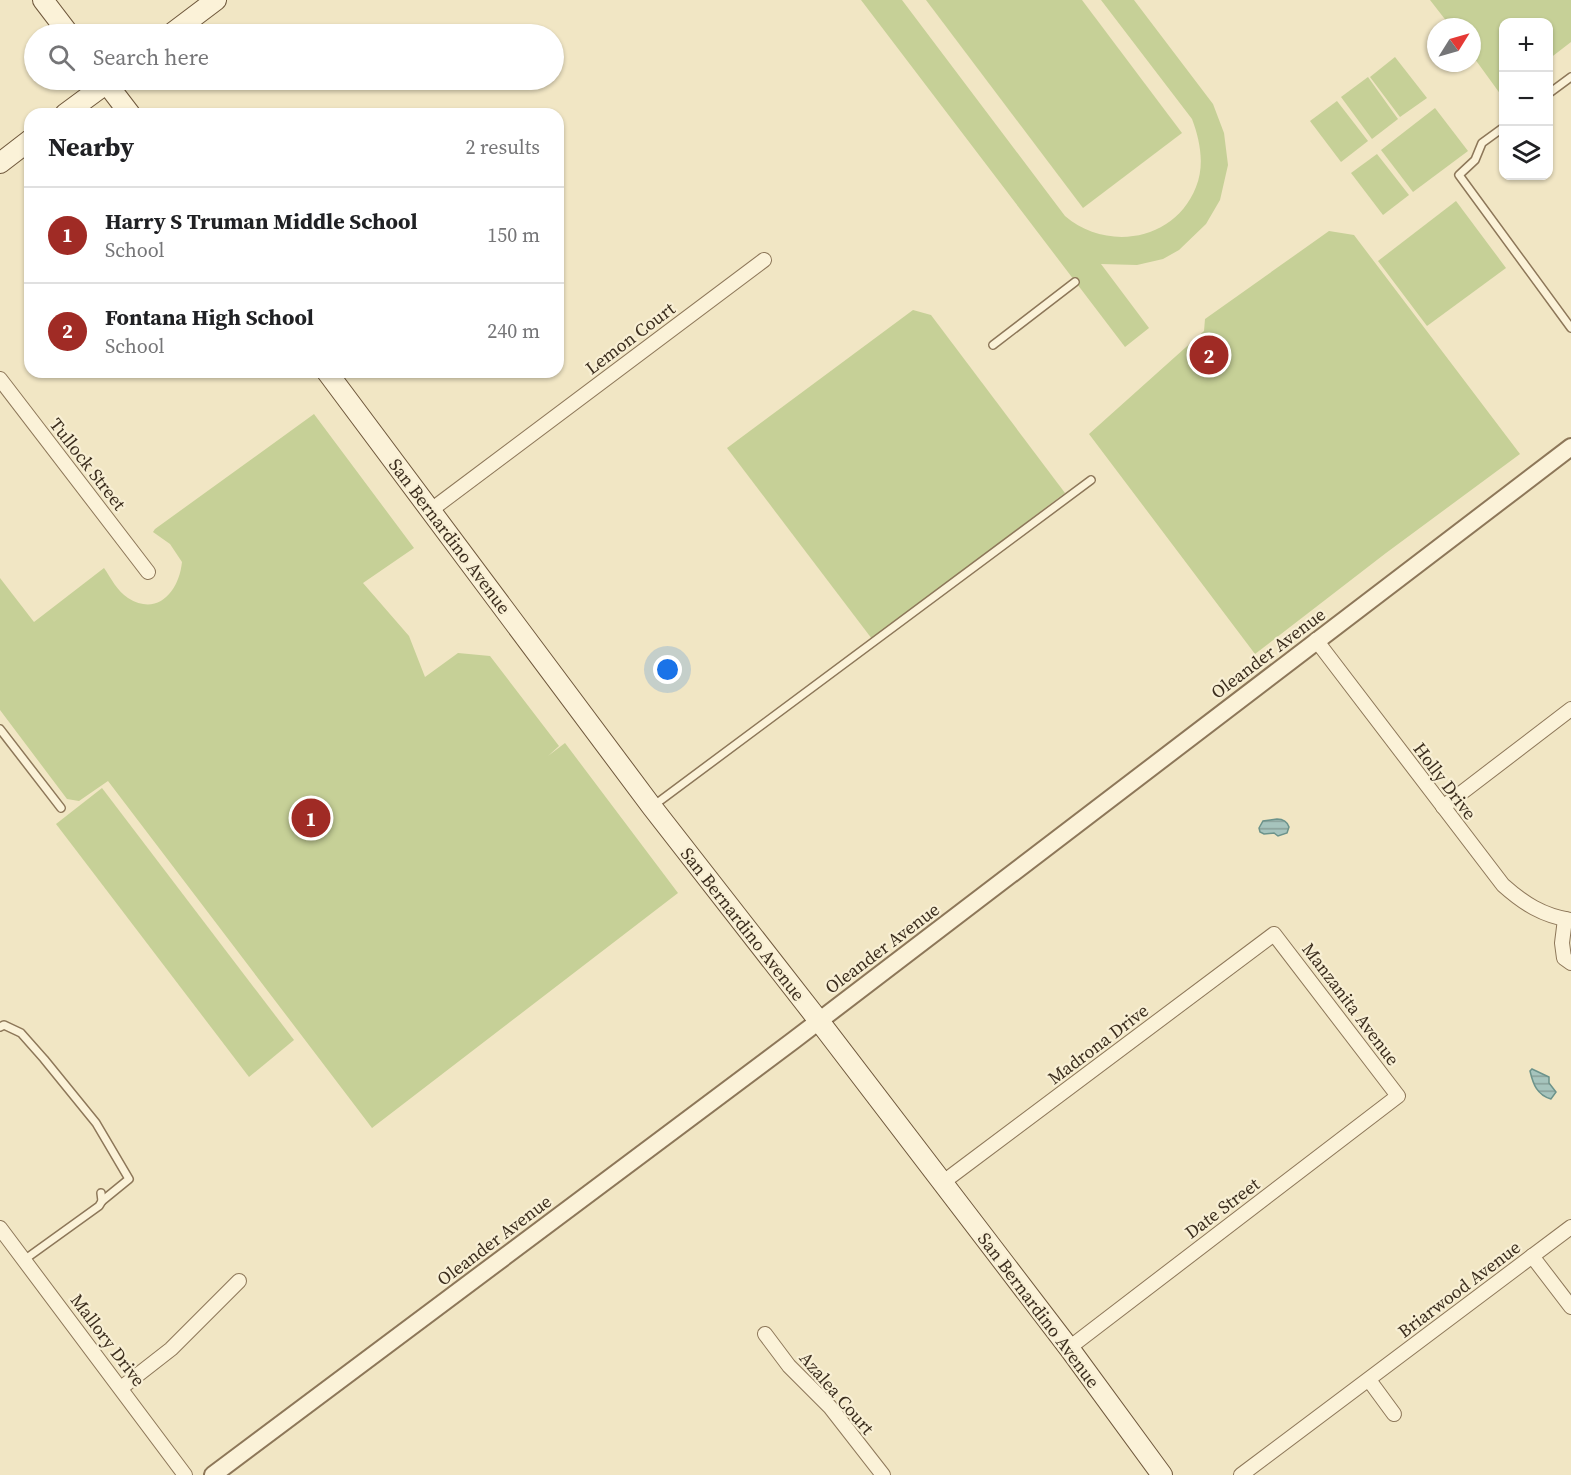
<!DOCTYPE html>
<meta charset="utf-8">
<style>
:root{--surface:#fff;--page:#f6f6f6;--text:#202124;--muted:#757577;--line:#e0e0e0;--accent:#a02b25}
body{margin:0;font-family:"Source Serif 4",serif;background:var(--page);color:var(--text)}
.controls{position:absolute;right:18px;top:18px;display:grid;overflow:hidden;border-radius:12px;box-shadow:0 2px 4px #0004}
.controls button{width:54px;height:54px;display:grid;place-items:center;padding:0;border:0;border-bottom:2px solid var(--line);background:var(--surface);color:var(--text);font:30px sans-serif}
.compass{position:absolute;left:1427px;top:18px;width:54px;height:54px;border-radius:50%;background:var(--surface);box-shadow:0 2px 4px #0004;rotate:53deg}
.you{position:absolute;left:668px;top:670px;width:21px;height:21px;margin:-15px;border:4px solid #fff;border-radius:50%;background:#1a73e8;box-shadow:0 0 0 9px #1a73e833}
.badge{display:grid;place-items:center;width:39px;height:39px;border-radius:50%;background:var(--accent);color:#fff;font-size:20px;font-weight:700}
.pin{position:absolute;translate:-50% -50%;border:3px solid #fff;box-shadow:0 2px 6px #0006}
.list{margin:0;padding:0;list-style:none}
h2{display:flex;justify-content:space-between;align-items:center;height:78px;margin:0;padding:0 24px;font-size:26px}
h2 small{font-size:20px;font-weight:400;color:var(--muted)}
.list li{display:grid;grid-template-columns:39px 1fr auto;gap:18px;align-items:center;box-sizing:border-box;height:96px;padding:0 24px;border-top:2px solid var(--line)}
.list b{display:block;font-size:22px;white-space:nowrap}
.list p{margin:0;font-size:20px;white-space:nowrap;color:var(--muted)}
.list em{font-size:20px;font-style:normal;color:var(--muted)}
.icon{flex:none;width:33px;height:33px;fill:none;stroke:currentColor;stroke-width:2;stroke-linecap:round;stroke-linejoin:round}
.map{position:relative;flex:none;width:1571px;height:1475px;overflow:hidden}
.search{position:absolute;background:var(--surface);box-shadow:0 2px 4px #0004;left:24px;top:24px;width:540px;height:66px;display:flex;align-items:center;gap:15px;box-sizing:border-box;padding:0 21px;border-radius:33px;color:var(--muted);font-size:22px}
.panel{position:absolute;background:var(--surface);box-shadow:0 2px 4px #0004;left:24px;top:108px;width:540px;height:270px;border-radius:18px}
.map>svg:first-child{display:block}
</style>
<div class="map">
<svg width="1571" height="1475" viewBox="0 0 1571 1475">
<defs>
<pattern id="water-rules" width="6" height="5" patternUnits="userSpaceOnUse" patternTransform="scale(1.5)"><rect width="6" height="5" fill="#a6c4bd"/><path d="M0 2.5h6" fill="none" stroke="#88a099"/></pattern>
</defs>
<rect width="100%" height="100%" fill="#f1e6c4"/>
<g fill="#c6d097">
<path d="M861,0H902L1065,216C1107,252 1175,241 1196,187C1205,165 1200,140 1192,119L1101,0H1134L1213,104L1224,133L1228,165L1220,200L1206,224L1179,250L1163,259L1137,265L1101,264L1149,328L1125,347Z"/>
<path d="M926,0H1082L1182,133L1083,208Z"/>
<path d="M1430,0H1571V42L1549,59L1548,22H1504L1503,93L1501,95L1472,55V27H1451Z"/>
<path d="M1395,57L1427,98L1400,117L1370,77Z"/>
<path d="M1368,77L1398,119L1372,139L1341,97Z"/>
<path d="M1337,101L1368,141L1341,162L1310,121Z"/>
<path d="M1435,108L1468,151L1413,192L1381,150Z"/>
<path d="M1377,154L1409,195L1383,215L1351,173Z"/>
<path d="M1456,201L1506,268L1427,326L1378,261Z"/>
<path d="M1329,231L1354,235L1520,454L1386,553L1255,654L1089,434L1204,331L1205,319Z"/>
<path d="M913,310L931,315L1065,493L872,639L727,448Z"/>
<path d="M314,414L414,548L363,583L409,636L425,677L458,653L490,656L559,746L548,756L565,743L678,893L372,1128L108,781L79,801L67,799L0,710V578L34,622L104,568C111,578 117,591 128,598C158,617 179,591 182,562L170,544L153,532L155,529Z"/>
<path d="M102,788L294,1040L249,1077L56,824Z"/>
</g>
<g fill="url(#water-rules)" stroke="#6c938b" stroke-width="1.5">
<path d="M1277,819C1283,819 1287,821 1289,827L1287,833L1278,836L1274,833L1264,834L1260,832L1259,828L1263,821Z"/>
<path d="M1532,1069L1549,1077V1083L1556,1092L1551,1099C1537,1095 1533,1084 1530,1071Z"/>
</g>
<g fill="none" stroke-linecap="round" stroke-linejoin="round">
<defs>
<g id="service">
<path d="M1548,94L1571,77"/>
<path d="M1504,127L1482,143L1475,160L1459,175L1571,328"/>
<path d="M993,345L1075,282"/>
<path d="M0,729L61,808"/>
<path d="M653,806L1091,480"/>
<path d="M0,1027L4,1025L21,1033L44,1059L96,1123L129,1179L102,1201"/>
<path d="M24,1260L99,1206L102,1201L101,1193"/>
</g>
<g id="minor">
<path d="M0,379L148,572"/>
<path d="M431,510L764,260"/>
<path d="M1316,640L1503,885C1523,903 1543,916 1571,920"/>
<path d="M1443,807L1571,709"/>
<path d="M1565,919L1562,943L1564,958L1571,963"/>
<path d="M942,1183L1274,934L1398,1096L1069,1348"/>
<path d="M0,1228L185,1475"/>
<path d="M1532,1256L1571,1307"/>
<path d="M765,1334L789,1366L830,1407L883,1475"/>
<path d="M1369,1380L1394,1414"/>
<path d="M121,1388L171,1349L239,1281"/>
<path d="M1241,1475L1571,1227"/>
</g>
<path id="tertiary" d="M213,1475L794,1040L1571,447"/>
<g id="secondary">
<path d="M43,0L69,34"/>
<path d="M171,34L216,0"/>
<path d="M104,80L130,114"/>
<path d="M65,114L111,80"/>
<path d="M0,163L30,140"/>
<path d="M327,372L652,807L819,1021L1069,1348L1162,1475"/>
</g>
</defs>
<use href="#service" stroke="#8d7759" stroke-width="10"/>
<use href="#minor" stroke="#8d7759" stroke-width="16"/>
<use href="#tertiary" stroke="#8d7759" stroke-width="20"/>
<use href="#secondary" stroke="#6f583c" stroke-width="22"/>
<use href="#service" stroke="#fbf2d8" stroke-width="7"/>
<use href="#minor" stroke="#fbf2d8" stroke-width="14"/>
<use href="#tertiary" stroke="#fbf2d8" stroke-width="16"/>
<use href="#secondary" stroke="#fbf2d8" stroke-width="20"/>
</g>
<g text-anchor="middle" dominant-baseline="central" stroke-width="4.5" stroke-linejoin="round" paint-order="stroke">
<g font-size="18" fill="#3c2e1e" stroke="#f8efd4">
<text transform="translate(630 338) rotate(-37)">Lemon Court</text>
<text transform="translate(88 464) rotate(52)">Tullock Street</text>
<text transform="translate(450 536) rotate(53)">San Bernardino Avenue</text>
<text transform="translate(1268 653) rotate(-37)">Oleander Avenue</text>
<text transform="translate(1445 781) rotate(53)">Holly Drive</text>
<text transform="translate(743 924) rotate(52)">San Bernardino Avenue</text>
<text transform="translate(882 948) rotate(-37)">Oleander Avenue</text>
<text transform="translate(1351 1004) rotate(53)">Manzanita Avenue</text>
<text transform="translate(1098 1044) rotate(-37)">Madrona Drive</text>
<text transform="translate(1222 1208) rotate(-37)">Date Street</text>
<text transform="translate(494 1240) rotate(-37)">Oleander Avenue</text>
<text transform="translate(1459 1289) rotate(-37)">Briarwood Avenue</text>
<text transform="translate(1039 1310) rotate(53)">San Bernardino Avenue</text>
<text transform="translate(108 1340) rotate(53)">Mallory Drive</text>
<text transform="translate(837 1393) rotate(49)">Azalea Court</text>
</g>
</g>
</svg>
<div class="controls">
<button>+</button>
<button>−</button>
<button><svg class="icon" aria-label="layers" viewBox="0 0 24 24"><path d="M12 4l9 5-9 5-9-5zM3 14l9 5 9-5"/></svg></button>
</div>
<svg class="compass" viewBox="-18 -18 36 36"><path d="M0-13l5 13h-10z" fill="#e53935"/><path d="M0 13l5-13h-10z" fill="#757577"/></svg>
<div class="you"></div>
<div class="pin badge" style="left:311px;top:818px">1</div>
<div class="pin badge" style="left:1209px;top:355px">2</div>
<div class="search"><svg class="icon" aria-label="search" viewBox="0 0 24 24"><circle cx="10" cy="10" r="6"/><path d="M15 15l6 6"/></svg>Search here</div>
<section class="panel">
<h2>Nearby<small>2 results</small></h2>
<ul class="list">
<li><span class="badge">1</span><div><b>Harry S Truman Middle School</b><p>School</p></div><em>150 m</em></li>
<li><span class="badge">2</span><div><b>Fontana High School</b><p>School</p></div><em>240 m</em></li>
</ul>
</section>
</div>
